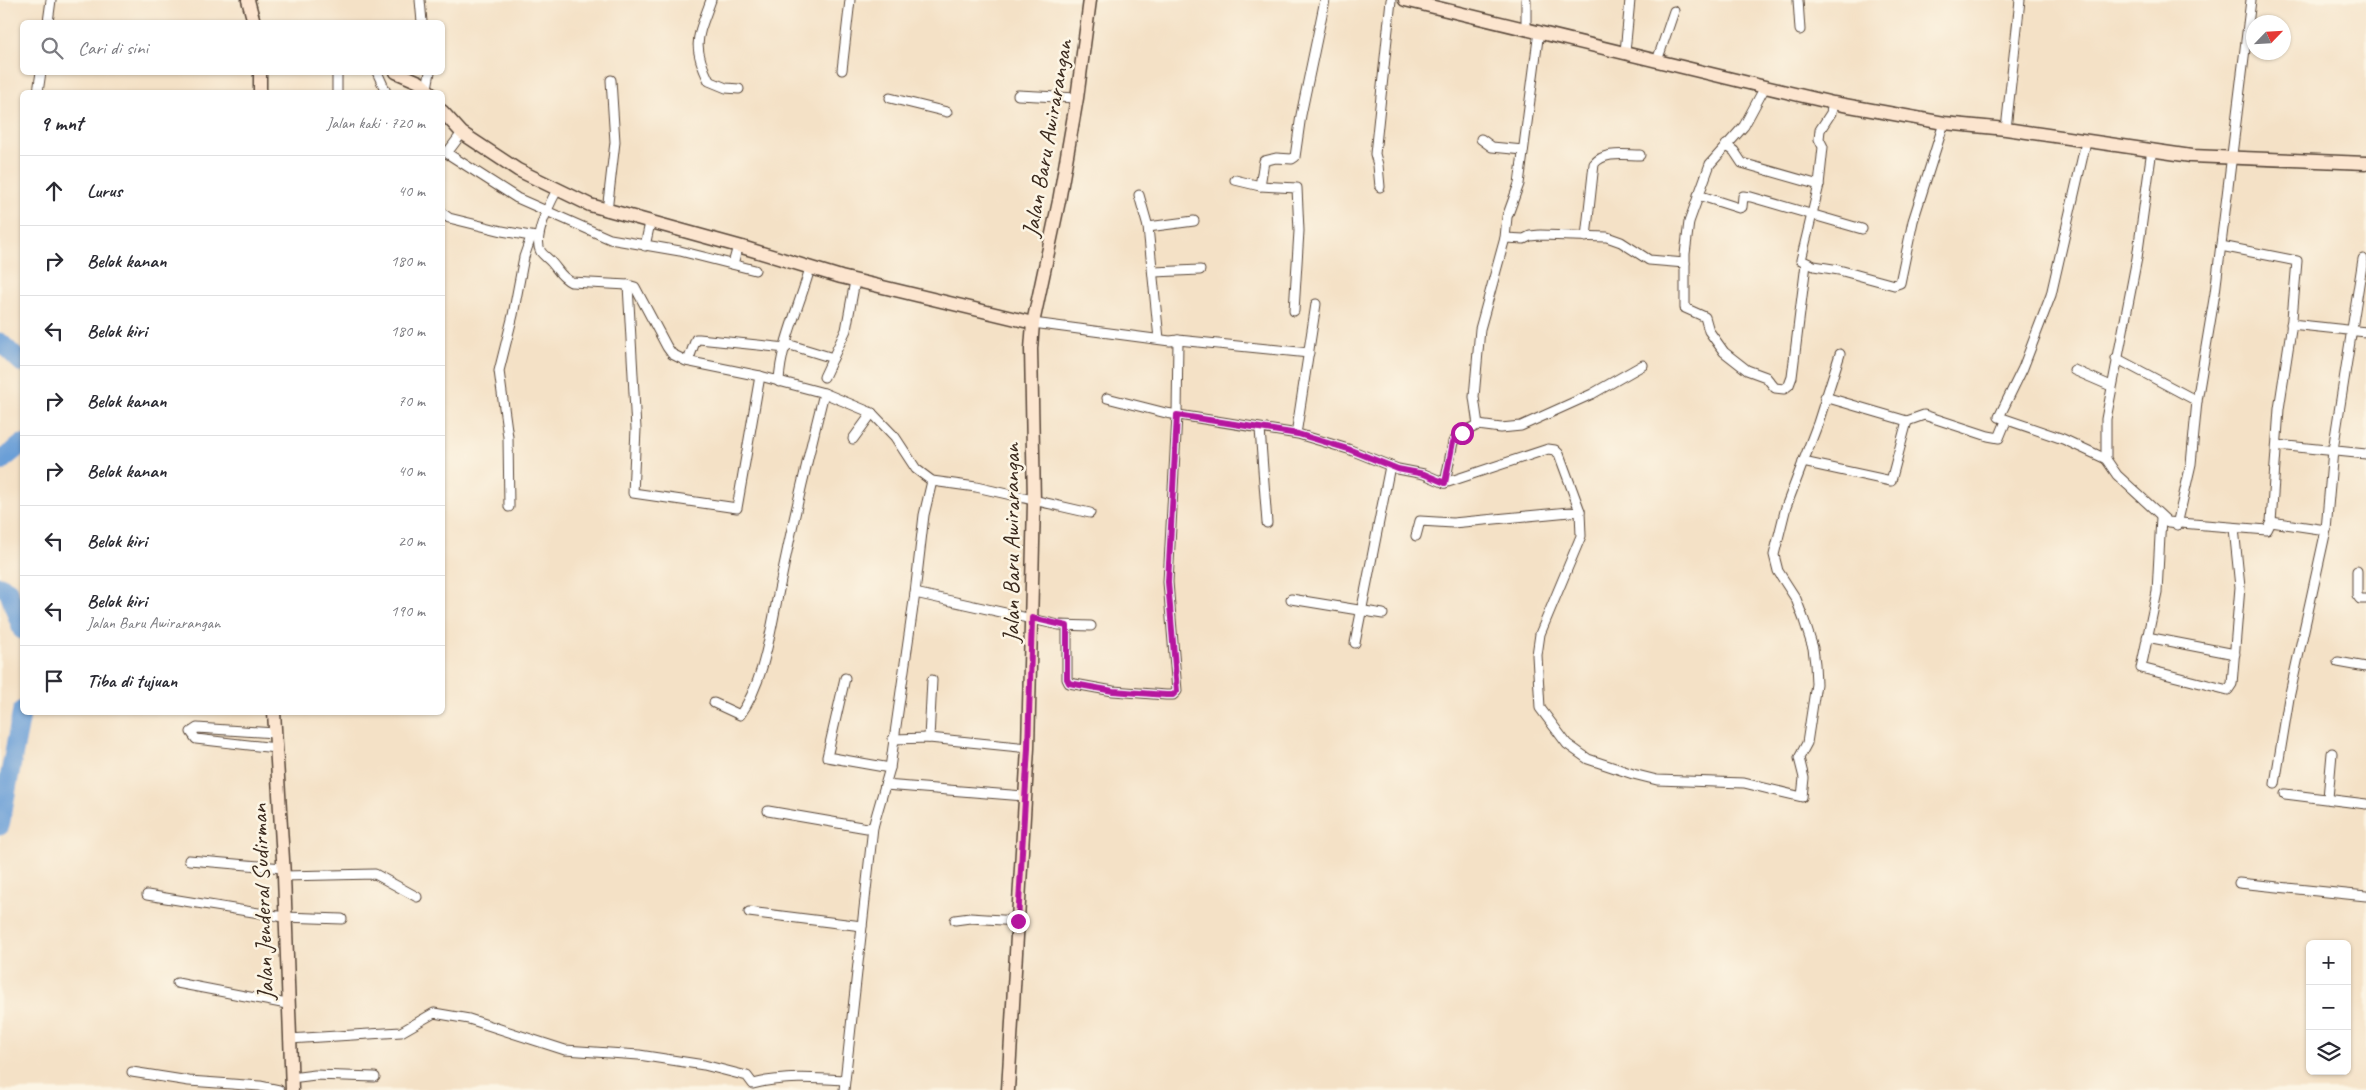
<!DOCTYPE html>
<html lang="id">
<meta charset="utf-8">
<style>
:root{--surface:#fff;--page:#f2f2f3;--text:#2b2b33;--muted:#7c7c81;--line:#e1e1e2}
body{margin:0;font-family:Caveat,sans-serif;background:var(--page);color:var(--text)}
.controls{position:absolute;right:15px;bottom:15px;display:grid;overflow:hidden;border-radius:8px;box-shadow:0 1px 4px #0004}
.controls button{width:45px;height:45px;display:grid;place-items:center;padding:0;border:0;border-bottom:1px solid var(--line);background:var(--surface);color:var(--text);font:25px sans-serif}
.compass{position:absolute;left:2246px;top:15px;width:45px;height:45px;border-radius:50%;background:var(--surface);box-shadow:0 1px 4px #0004;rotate:65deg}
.stop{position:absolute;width:15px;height:15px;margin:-11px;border:4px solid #b5179e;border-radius:50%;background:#fff}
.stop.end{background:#b5179e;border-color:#fff;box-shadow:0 1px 5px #0008}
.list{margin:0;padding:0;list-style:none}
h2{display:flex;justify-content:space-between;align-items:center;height:65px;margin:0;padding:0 20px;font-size:21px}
h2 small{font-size:16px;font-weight:400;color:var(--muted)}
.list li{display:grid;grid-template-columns:32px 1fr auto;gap:15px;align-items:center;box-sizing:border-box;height:70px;padding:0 20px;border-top:1px solid var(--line)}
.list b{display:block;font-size:19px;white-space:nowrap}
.list p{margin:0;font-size:16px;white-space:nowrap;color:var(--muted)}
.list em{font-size:16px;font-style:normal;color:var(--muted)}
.icon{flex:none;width:28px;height:28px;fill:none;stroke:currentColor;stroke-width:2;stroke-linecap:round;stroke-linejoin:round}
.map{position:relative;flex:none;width:2366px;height:1090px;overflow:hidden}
.search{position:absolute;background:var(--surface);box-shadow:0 1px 4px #0004;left:20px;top:20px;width:425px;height:55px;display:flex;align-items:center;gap:12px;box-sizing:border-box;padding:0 18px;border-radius:8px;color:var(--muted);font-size:19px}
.panel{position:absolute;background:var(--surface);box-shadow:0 1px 4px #0004;left:20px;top:90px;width:425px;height:625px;border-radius:8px}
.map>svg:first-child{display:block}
</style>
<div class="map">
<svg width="2366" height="1090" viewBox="0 0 2366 1090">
<rect width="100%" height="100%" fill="#fcf5e5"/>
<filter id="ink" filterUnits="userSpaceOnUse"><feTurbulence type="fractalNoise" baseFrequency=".02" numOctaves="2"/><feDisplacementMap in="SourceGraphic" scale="10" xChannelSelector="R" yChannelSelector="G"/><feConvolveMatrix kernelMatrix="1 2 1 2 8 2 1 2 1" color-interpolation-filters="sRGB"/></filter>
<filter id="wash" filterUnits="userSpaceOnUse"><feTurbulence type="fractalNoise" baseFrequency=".0096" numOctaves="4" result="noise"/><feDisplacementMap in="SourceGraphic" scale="20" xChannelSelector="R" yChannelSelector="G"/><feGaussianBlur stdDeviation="1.12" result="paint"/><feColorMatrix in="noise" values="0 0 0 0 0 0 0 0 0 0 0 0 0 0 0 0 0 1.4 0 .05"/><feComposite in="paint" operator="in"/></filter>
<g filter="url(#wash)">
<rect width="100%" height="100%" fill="#f4e1c6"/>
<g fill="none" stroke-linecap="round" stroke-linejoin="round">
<g stroke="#6b9fd7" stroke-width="19">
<path d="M0,342L22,363"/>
<path d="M0,462L22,444"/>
<path d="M0,586L8,590L22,630"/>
<path d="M0,826L22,710"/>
</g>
</g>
</g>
<g filter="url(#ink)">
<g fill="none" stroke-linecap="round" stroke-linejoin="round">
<defs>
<g id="street">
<path d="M420,0L422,22"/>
<path d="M711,0C698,37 691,44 709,81L726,88L739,89"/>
<path d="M1526,0V28"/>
<path d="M1798,0L1800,30"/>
<path d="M48,22L51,0"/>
<path d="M1625,52L1630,0"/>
<path d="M1657,61L1674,11"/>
<path d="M842,70L850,0"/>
<path d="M377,72L386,92"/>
<path d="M1765,87L1744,126L1710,164L1689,222L1685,254V308L1705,317L1709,331L1724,352L1747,370L1766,377L1775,388L1784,389L1789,385L1792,377L1806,264"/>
<path d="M427,88L430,72"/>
<path d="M38,92L41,72"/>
<path d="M337,92V72"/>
<path d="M1018,95L1077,98"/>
<path d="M890,98L947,112"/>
<path d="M1833,103L1831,113L1820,130L1819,139L1823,147L1819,185L1801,260L1814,266L1839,270L1894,285L1900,283L1913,221L1944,123"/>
<path d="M2006,129L2020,0"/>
<path d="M1481,139L1492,147L1523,150"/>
<path d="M2086,142L2051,295L2023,368L1999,417L2063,439L2106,459"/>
<path d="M1726,145L1734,151L1742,163L1819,185"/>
<path d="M2152,149L2137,258L2106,419V459L2117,475L2168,522L2267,530L2271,522L2326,530"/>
<path d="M442,150L517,198L610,239L680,251L755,270"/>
<path d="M447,153L462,133"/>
<path d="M1235,180L1260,186L1264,161L1276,158L1292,159L1295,157L1301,115L1325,0"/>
<path d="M1260,186L1297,188L1299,231L1294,311"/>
<path d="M1380,187L1378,165L1375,154L1391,0"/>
<path d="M557,190C550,203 532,238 541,252C544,256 549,259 552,263C559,271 561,277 571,282L628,285L635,287L667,347L672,354L686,361L760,376L824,393L872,413L895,437L916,469L932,481L976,487L1090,513"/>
<path d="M1139,195L1148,227L1159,339"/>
<path d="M1698,195L1739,208L1742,207L1743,196L1751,197L1862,229"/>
<path d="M607,211L615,142L611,80"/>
<path d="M442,213L449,218L502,231L536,237"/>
<path d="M1148,227L1194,221"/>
<path d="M1586,237L1594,164C1604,151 1625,155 1640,155"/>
<path d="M1505,238L1524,239L1530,236L1540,235L1607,237L1621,242L1649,260L1685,263"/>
<path d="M645,246L650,223"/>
<path d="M2221,246L2297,261L2291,330L2279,409L2271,522"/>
<path d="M733,264L738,246"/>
<path d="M1154,272L1200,270"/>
<path d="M628,285L636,429L633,493L737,508L760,376"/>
<path d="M1033,323L1170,341L1178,340L1309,353"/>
<path d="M2291,324L2366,332"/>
<path d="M787,344L833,358"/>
<path d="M2116,358L2197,401"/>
<path d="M688,361L696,339H699L786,348"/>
<path d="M2074,370L2111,386"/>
<path d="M824,377L846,330L855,281"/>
<path d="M779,382C780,346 801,302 810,268"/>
<path d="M1825,397L1907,421L1924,415L1988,436L1999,438L2006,421"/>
<path d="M1107,398L1166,413L1298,434L1348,449L1398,469L1424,474L1445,483L1548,449L1555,450L1559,454L1580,511L1453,523L1420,521L1416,536"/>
<path d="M1478,425L1474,397L1480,329L1505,238L1507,217L1519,184L1539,31"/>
<path d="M1297,428L1316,304"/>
<path d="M1260,429L1267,523"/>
<path d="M853,439L872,413"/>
<path d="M2277,445L2366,454"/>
<path d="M1803,462L1891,481L1907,421"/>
<path d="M1445,483L1453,442L1462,433L1478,425L1501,428L1521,426L1592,394L1643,365"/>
<path d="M509,507L508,437L499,371L513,315L524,257L531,237"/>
<path d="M1580,511L1581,536L1540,634L1537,655L1540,708L1567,744L1588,759L1633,774L1657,780L1744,783L1802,797L1804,778L1799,758L1807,743L1816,684L1815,664L1813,648L1804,620L1796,599L1778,571L1774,555L1786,507L1818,423L1840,354"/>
<path d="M2161,517L2157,592L2141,668L2228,690L2232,684L2240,587L2234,528"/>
<path d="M2177,525L2191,464L2197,401L2215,293L2251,0"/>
<path d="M2357,571V595L2360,599H2366"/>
<path d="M915,593L1059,625L1091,626"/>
<path d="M1291,599L1383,614"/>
<path d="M1067,626V679L1069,683L1113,691L1166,695H1173L1177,691L1168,582L1177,415L1178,340"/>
<path d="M2147,637L2235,654"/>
<path d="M1355,643L1390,466"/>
<path d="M2338,662L2366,667"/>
<path d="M845,678L827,757L890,768"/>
<path d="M714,703L740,715C765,681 771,626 780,585C793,521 808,457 824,393"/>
<path d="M275,733L197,728L191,732L196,739L276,748"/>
<path d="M929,738L932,680"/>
<path d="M893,739L929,738L1028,748"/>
<path d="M2275,784L2289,698L2326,530L2333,450L2363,259"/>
<path d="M885,785L1025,796"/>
<path d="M2285,794L2366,804"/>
<path d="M2328,798L2332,753"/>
<path d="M768,811L867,828L873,827"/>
<path d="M189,860L283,868"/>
<path d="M284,876L375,874L417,897"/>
<path d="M2239,883L2366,896"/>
<path d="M147,895L284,917L342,919"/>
<path d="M749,912L862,926"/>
<path d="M955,920L970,918L1018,921"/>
<path d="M177,983L287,1004"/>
<path d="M289,1039L401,1032L434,1013L469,1019L565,1050L639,1055L704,1065L747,1076L753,1084C782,1076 815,1078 844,1080"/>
<path d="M132,1072L189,1081L260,1086L279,1090"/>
<path d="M291,1078L315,1075L375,1077"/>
<path d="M844,1090L873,827L890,768L915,593L924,515L932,481"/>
</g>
<g id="secondary">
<path d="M248,0L254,22"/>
<path d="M1405,0L1765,87L1833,103L1944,123L2006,129L2191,156L2366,163"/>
<path d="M260,72V92"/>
<path d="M396,72L419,82L430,92"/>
<path d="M442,111L462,133L518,170L590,205L742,247L841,277L1033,323"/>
<path d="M274,712L284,876L292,1090"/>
<path d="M1008,1090L1028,748L1034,502L1031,349L1033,323L1059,201L1077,98L1090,0"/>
</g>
</defs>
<use href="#street" stroke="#574537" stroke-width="11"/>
<use href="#secondary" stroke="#574537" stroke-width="15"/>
<use href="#street" stroke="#fff" stroke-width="9"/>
<use href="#secondary" stroke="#fce5cf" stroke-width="12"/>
</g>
</g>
<g fill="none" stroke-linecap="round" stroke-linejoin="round" filter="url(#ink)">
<path stroke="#b5179e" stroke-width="6" d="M1018,921L1028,748L1032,618L1067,626V679L1069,683L1113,691L1166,695H1173L1177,691L1168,582L1177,415L1298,434L1348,449L1398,469L1424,474L1445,483L1453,442L1462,433"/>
</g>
<g text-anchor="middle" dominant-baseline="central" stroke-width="5" stroke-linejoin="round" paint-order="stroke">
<g font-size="24" fill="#3b2a1e" stroke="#fcf5e5">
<text transform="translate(1047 138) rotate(-80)">Jalan Baru Awirarangan</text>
<text transform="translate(1011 543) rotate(-90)">Jalan Baru Awirarangan</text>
<text transform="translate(262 902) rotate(-92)">Jalan Jenderal Sudirman</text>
</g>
</g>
</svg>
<div class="controls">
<button>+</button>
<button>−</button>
<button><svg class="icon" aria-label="layers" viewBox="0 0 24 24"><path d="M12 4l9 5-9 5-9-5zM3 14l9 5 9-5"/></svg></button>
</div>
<svg class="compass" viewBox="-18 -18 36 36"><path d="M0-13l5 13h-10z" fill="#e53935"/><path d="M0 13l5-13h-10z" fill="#7c7c81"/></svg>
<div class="stop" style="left:1462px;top:433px"></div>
<div class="stop end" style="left:1018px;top:921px"></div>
<div class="search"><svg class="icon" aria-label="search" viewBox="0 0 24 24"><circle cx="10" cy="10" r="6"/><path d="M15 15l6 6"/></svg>Cari di sini</div>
<section class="panel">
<h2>9 mnt<small>Jalan kaki · 720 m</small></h2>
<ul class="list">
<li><svg class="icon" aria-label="ahead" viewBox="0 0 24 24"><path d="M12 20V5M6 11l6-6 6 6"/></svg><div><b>Lurus</b></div><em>40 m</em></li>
<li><svg class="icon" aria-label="right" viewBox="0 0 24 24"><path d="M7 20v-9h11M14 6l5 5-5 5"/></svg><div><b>Belok kanan</b></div><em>180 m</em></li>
<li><svg class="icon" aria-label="left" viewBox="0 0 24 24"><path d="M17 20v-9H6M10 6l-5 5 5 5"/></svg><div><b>Belok kiri</b></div><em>180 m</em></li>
<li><svg class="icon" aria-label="right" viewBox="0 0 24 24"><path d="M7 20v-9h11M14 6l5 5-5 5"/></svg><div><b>Belok kanan</b></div><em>70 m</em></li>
<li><svg class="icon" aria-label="right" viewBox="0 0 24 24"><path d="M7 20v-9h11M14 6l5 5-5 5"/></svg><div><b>Belok kanan</b></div><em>40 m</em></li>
<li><svg class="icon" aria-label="left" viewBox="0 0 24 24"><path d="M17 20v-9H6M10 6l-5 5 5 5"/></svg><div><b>Belok kiri</b></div><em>20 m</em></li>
<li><svg class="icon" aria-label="left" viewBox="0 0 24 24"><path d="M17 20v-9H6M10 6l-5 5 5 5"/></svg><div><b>Belok kiri</b><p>Jalan Baru Awirarangan</p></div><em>190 m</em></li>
<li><svg class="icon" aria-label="arrive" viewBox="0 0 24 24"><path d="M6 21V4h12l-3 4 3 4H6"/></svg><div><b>Tiba di tujuan</b></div></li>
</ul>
</section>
</div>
